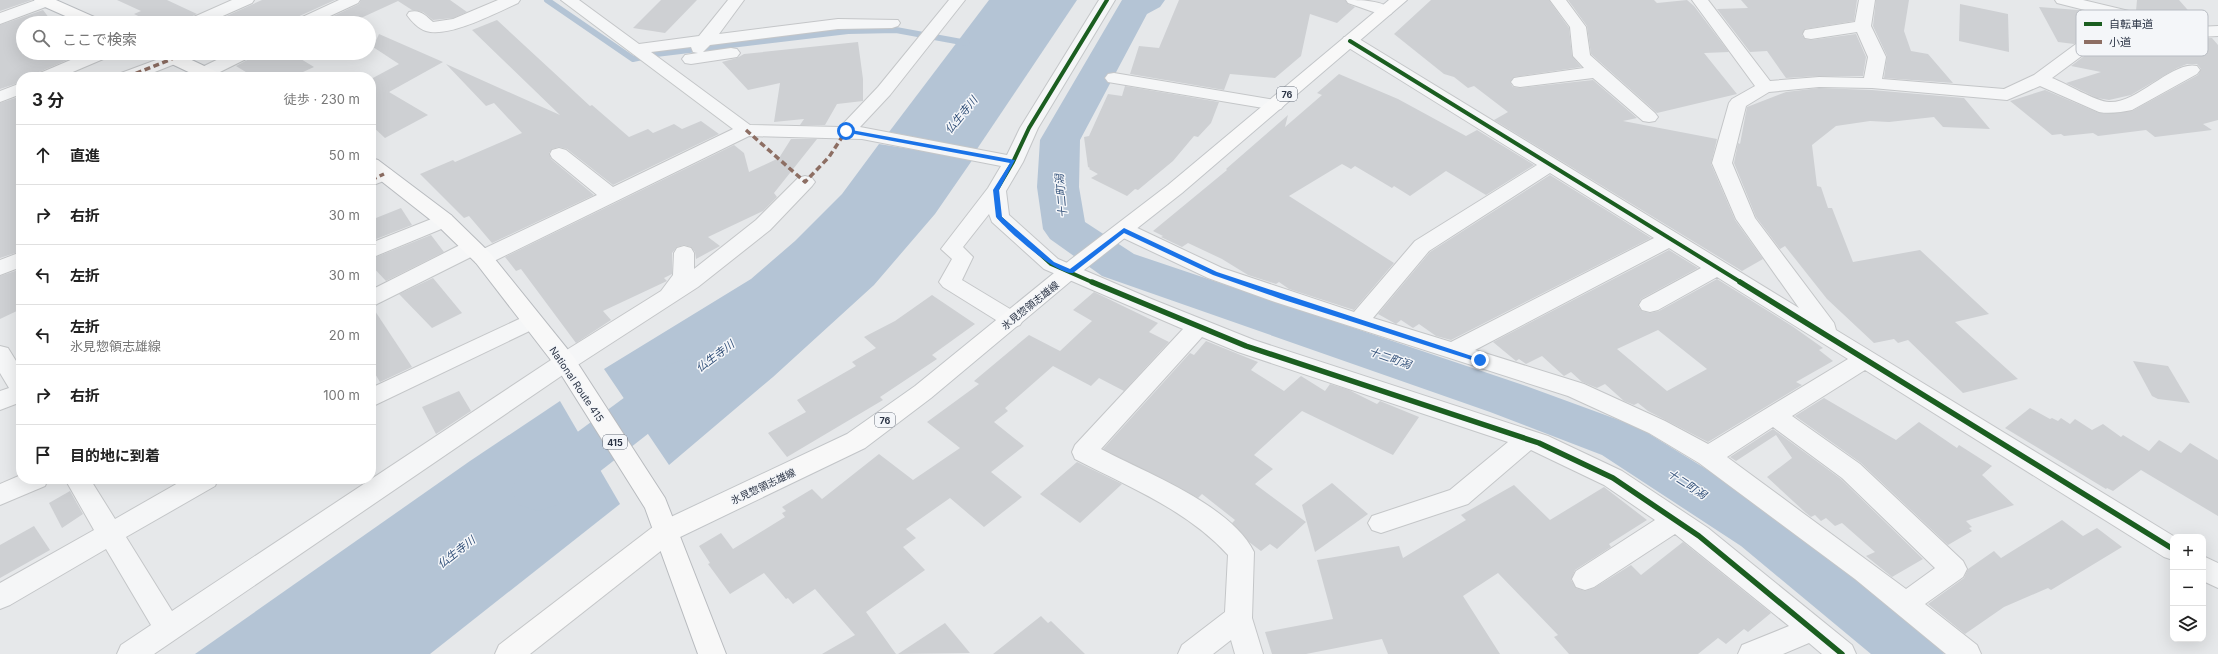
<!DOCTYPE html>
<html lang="ja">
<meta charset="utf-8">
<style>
:root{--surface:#fff;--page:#f2f2f2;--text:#222;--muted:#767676;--line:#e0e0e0}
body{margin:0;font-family:Inter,"Noto Sans JP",sans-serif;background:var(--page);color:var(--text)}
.controls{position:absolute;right:12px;bottom:12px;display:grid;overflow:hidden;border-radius:8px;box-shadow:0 4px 16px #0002}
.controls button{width:36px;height:36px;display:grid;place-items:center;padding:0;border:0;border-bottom:1px solid var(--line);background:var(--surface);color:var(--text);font:20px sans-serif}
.stop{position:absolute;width:12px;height:12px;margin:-9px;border:3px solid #1a73e8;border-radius:50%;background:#fff}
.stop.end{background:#1a73e8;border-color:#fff;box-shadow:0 1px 4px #0008}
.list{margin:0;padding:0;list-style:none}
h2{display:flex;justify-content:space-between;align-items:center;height:52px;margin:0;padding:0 16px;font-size:17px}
h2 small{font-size:13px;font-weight:400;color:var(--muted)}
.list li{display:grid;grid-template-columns:26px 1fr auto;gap:12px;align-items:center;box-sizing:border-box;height:60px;padding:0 16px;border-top:1px solid var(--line)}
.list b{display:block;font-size:15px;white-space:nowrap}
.list p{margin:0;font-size:13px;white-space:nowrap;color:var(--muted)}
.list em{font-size:13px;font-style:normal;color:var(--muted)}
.icon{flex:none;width:22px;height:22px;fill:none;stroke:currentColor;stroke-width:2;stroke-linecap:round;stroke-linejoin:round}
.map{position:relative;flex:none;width:2218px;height:654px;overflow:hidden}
.search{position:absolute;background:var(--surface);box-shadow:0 4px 16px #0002;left:16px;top:16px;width:360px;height:44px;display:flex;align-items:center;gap:10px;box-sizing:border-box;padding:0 14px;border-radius:22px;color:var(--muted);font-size:15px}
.panel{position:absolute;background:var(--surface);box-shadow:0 4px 16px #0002;left:16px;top:72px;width:360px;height:412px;border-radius:16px}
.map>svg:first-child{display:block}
</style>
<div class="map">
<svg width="2218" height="654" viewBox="0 0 2218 654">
<rect width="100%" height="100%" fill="#e6e8ea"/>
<g fill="#b4c4d5">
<path d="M989,0H1077L977,149L889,132Z"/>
<path d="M879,144L973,159L935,214L874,285L773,377L669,465L604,369L751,279L795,241L842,194Z"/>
<path d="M560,401L620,504L430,654H195L470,461Z"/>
</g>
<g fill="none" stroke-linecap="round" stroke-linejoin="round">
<path stroke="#b4c4d5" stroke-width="6" d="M547,0L633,59L656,54L848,31L896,30L967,43"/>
<g fill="#b4c4d5" fill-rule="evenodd">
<path d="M1122,0H1165L1160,7L1147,14L1080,140L1079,187L1085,222L1134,254L1526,386L1638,427L1779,514L1935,635L1944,654H1871L1741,546L1602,455L1490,412L1102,276L1050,239L1043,229L1037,187L1040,140Z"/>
<path d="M687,359L704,364L711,377L704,390L557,505L538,511L519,505L511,490L519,475L670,364Z"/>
</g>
</g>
<g fill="#ced0d3" fill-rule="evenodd">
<path d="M0,0H32L0,11Z"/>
<path d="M117,0H167L197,14L186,19L184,23H153L134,14L141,11Z"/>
<path d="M262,0H335L284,23H211Z"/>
<path d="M361,0H450L467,12L453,18L433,20L423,12L412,10L398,1L350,23H330L325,20L359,4Z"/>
<path d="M661,0H697L665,33L633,28Z"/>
<path d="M1179,0H1345L1348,4L1355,7L1337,23L1310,14L1301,56L1275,78L1230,74L1224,90L1130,74L1139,46L1159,48Z"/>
<path d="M1431,0H1549L1569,28L1572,56L1581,67L1514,77L1510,82L1513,87L1520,88L1593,80L1637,118L1623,121L1717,139L1711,164L1735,220L1763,259L1742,271L1494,120L1508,112L1474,86L1468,88L1454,77L1444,74L1394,34Z"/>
<path d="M1568,0H1654L1657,3L1687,0L1694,6L1729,52L1704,53L1737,94L1657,113L1591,54L1587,26Z"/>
<path d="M1741,0H1857L1854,21L1805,29L1802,35L1805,39L1811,40L1856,34L1866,57L1863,76H1819L1786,78L1767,51L1750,52L1717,9L1748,8Z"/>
<path d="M1876,0H1909L1904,31L1911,51L1928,54L1953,83L1884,78L1887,56L1873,26Z"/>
<path d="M2137,0H2179L2201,25L2178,26L2175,21L2136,11Z"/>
<path d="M1960,4L2008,14L2009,52L1959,41Z"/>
<path d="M2039,7L2078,10L2099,15L2106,24L2126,22L2150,28L2135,29L2080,40L2074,44L2058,42Z"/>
<path d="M43,10L53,23H23V53H78L79,55L39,72L36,77H21V82L0,89V25Z"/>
<path d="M497,20L590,106L592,105L629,137L648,129L653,133L674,124L682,129L701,121L719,134L613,185L567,149L559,147L552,149L549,153L551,159L594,195L492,243L469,216L464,218L420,174L453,160L455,162L522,133L494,103L486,106L446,64L560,115L472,30Z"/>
<path d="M379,34L443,62L389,92L428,115L385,138L371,125V79L399,64L373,47Z"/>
<path d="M2212,38L2218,45V120L2203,124L2212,130L2155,137L2146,130L2098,136L2093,133L2064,136L2061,134L2052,135L2010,101L2045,90L2099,113L2132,111L2198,75L2201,69L2197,64H2187L2177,68L2131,95L2109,100L2097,98L2066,83L2101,72L2071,66L2092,50L2135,41Z"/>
<path d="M858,42L863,79V101L837,104L825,125H800L804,119L774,122L780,83L748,90L722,62L737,58L744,54Z"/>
<path d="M254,53H291L314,67L292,77H254L236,66L251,58Z"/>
<path d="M1339,74L1398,99L1466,136L1477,130L1534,165L1486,195L1446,171L1410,196L1394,186L1392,188L1355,166L1351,169L1342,164L1289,196L1394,263L1354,310L1289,289L1279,282L1276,284L1248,275L1222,259L1188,243L1182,247L1161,237L1163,236L1153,231L1227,170L1226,169L1288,115L1285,127L1322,95L1317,93Z"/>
<path d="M1125,86L1219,102L1211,123L1198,137L1194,136L1173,161L1138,190L1135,189L1127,196L1091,178L1098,174L1089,169L1090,168L1088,167L1084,137L1089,136L1108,94L1122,96Z"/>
<path d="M1819,88L1872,90L1964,98L1990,129L1943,127L1934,117L1889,122L1870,121L1836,126L1812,145L1817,186L1821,187L1828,208H1832L1853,262L1920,250L1989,314L1955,322L2018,379L1963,393L1908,340L1898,343L1894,339L1874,343L1827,299L1785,246L1780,249L1756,217L1734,163L1738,143L1740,144L1747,107L1786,92Z"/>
<path d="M21,96V251L0,258V103Z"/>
<path d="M791,139H817L774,193L777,197L763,211L708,237L720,246L696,259L695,252L691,247L684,245L677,247L672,253V274L664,278L667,281L603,311L611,320L576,343L521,269L516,271L505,257L734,145L744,153L749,172L779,158Z"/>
<path d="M1550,175L1651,238L1451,340L1436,336L1419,324L1413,328L1401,320L1396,324L1378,314L1430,252Z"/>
<path d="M401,208L412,225L371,241V220Z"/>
<path d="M431,235L444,252L386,281L371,265V259Z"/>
<path d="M1669,250L1698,268L1641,299L1638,306L1642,311L1650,313L1659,311L1717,279L1792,326L1823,348L1819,350L1833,361L1796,382L1802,385L1708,442L1648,411L1638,403L1634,405L1624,401L1605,384L1597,388L1582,382L1571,372L1564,376L1542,356L1526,364L1519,359L1516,361L1493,342ZM1658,330L1707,369L1667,391L1617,349Z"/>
<path d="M21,269V309L0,319V276Z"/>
<path d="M433,278L462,313L432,328L399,294Z"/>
<path d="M1094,292L1158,323L1149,332L1169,342L1124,391L1099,378L1091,386L1053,366L1005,408L1008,411L994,422L1024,446L991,472L1022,497L984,527L950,498L906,529L916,538L903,547L925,570L866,612L896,654H822L855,635L815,589L793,604L788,598L786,599L764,573L730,594L708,564L710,563L699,546L721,533L733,549L785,517L782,513L786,511L782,507L812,489L822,499L879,454L913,480L960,448L927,422L979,384L974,381L1029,335L1060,351L1092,321L1073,310Z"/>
<path d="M932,295L975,324L932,355L937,359L880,397L883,400L787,457L768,433L806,412L797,400L856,366L852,362L876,348L864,337L895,321Z"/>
<path d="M371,308H373L412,367L380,382L371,367Z"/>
<path d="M1206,341L1258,362L1251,370L1284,391L1301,376L1325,391L1330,384L1349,390L1377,404L1380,401L1419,417L1393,455L1302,411L1254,455L1273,469L1255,484L1306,522L1277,549L1270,544L1261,551L1249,542L1232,523L1235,520L1202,494L1198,498L1103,449L1190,353L1194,355Z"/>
<path d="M2133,361L2168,366L2190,403L2158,399L2152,396Z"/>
<path d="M459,391L471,411L436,434L422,407Z"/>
<path d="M1824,398L1896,440L1919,422L1957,448L1959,445L1992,466L1982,475L2014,505L1966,521L1972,527L1969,528L1972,531L1948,545L1861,463L1795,416Z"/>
<path d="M2030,408L2050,419L2052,418L2058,421L2061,418L2070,424L2075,419L2092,430L2103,424L2121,437L2123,435L2149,451L2159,440L2181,453L2190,443L2218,460V516L2141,470L2113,491L2107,488L2106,489L2005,428Z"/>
<path d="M1773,429L1841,479L1923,559L1892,577L1866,556L1875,552L1842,523L1835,526L1826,518L1821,521L1815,515L1811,517L1806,513L1767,477L1792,458L1776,435L1736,461L1730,457Z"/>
<path d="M1077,462L1122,484L1080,523L1040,494Z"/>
<path d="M1332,483L1368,514L1315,552L1302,505Z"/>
<path d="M1514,485L1550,520L1604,487L1647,520L1609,544L1611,547L1575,570L1571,580L1576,588L1585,591L1594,588L1631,565L1641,575L1683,542L1771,613L1748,632L1744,629L1726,644L1718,638L1698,654H1569L1554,637L1558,635L1498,573L1463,596L1500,654H1388L1382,639L1306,654H1272L1265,632L1333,619L1317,560L1399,546L1403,558L1466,520L1461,515Z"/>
<path d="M70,491L83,514L62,528L49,503Z"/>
<path d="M2062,520L2083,536L2097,528L2122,547L2051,590L2048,588L2004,607L1965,634L1928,604L1964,578L1968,569L1994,551L2001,558Z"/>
<path d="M34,526L50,550L0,578V545Z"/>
<path d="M1041,616L1048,623L1051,621L1085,654H993Z"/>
<path d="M945,623L970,653L898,654Z"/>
</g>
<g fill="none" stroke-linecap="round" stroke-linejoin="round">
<defs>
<g id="street">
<path d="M36,0H52L53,2L51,5L0,24V13Z"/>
<path d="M232,0H254L252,3L207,23H185L187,20Z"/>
<path d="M339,0H360L358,3L315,23H294L296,20Z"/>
<path d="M498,0H520L518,3C496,13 449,38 426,31C419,29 411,21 407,15L409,12C420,9 425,15 433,22L453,19Z"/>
<path d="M561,0H579L639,44L699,36L728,0H744L719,34L838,19L898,20L900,23L898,26L892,28L838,29L710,45L703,52L731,48L737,49L740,53L737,57L731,58L691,64L685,63L682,59L685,55L698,53L693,52L691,47L651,52L750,125L840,127L878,87L949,0H965L890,95L860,127L1007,155L1020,128L1099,0H1115L1038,128L1023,162L1006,191L1009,215L1058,259L1149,298L1254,340L1548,436L1622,471L1708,528L1852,645L1856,654H1822L1809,643L1783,654H1738L1742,645L1789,626L1675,534L1594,587L1585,590L1576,587L1572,579L1576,571L1655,520L1604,485L1531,450L1468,504L1381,533L1372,530L1368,523L1372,516L1450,490L1508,442L1238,352L1202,337L1101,449C1146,473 1231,505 1254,552L1252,618L1263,654H1235L1231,640L1213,654H1178L1182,645L1225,612L1228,555C1187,510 1129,487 1075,459L1072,452L1075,445L1183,329L1044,269L992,222L989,214L963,247L973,257L962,280L1020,315L1023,320L1020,325L1012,328L1004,325L943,287L939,282L952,259L941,249L988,188L1001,166L862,139L749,136L490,263L483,265L476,263L473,258L475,255L371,307V290L464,243L471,241L478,243L481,248L479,251L597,195L552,158L550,154L552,150L559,148L566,150L613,187L733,129Z"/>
<path d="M1346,0C1360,0 1384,0 1393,11L1391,14L1385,16L1348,3Z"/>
<path d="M1550,0H1566L1586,27L1590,55L1655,113L1658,117L1655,121L1649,122L1643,121L1593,78L1520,87L1514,86L1511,82L1514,78L1520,77L1584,68L1573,56L1570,27Z"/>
<path d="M1692,0H1708L1770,81L1819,77L1864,78L1868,57L1857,32L1811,39L1805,38L1803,34L1805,30L1811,29L1855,22L1859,0H1875L1871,26L1886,57L1882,79L2004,89L2034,75L2080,41L2135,30L2160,29L2057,3L2055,0H2083L2175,22L2177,26L2176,28L2218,26V36L2135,40L2091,49L2052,78C2065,83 2097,102 2109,102C2137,104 2173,60 2197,66L2200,70L2197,74L2132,110C2122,112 2109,114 2099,112L2040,86L2007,100L1872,88L1819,87L1769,92L1746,106L1732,163L1755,218L1834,323L1836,330L2175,537H2173V560L2164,557L1865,370L1792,416L1860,464L1963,561L1967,569L1963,577L1925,604L1977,645L1981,654H1946L1855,579L1699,463L1649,433L1568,396L1275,302L1208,278L1117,235L1114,230L1117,225L1124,223L1131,225L1222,268L1354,312L1415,241L1537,165L1344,45L1342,41L1344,37H1356L1799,308L1736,219L1712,163L1729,103L1732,99L1755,86ZM1550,173L1654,238L1451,342L1373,318L1429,251ZM1669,248L1701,268L1642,300L1639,305L1642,310L1650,312L1658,310L1717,277L1848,359L1708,444L1665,421L1584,384L1475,350ZM1773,427L1842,478L1935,568L1906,589L1727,457Z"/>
<path d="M87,53H111L108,57L61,77H37L40,73Z"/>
<path d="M175,53L180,54L183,58L180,62L142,77H118L121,73Z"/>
<path d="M231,53H253L250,57L210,77H198L195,73L198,69Z"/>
<path d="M1114,73L1275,100L1281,101L1284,105L1281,109L1275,110L1108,82L1105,78L1108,74Z"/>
<path d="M21,83V94L0,102V91Z"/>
<path d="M384,168L391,170L394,174L391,178L371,186V173Z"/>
<path d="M805,176L812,178L815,182L812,186L770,230L698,287L573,368L154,654H117L121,645L151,625L106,549L10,605L0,609V583L94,530L65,479H90L115,519L185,479H218L215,486L126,537L172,611L557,356L661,291L673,275L674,253L677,248L684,246L691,248L694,253V269L756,220L798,178Z"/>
<path d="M444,214L451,215L454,220L451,225L371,258V243Z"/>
<path d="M21,252V267L0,275V260Z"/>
<path d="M532,313L540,316L543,321L540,326L371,407V388Z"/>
<path d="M0,346L8,348L21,369V402L0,410V391L9,388L0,373Z"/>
<path d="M21,475V479H48L45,486L0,505V484Z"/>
<path d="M2203,556L2218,563V588L2203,581Z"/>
</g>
<path id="secondary" d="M667,520L676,523L680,531L676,539L530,654H495L499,645L658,523Z"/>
<path id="primary" d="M1389,0H1407L1182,193L1084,270L931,398L865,448L676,539L667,542L658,539L654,531L658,523L847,434L915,386L1070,260L1168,185Z"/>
<g id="highway">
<path d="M34,0H56L101,20L103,23H81L36,3Z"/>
<path d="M154,53H177L219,73L222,77H199L157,57Z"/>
<path d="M371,158L378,160L451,215L490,253L573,356L665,498L726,654H698L645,508L557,368L476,263L437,225L371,173Z"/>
</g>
</defs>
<use href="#street" stroke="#c4c6c8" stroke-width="2"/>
<use href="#secondary" stroke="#c4c6c8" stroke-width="2"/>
<use href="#primary" stroke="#c2c5c8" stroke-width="2"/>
<use href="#highway" stroke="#b8bbbf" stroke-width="2"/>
<use href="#street" fill="#f5f6f7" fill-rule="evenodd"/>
<use href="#secondary" fill="#f8f8f8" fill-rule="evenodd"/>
<use href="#primary" fill="#f8f8f8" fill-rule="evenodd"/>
<use href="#highway" fill="#f8f8f8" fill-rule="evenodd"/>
<g stroke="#8d6e63" stroke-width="3.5" stroke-dasharray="6 3.5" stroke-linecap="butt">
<path d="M127,77L174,58"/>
<path d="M746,130L805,182L829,157L846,131"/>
<path d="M371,180L384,174"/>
</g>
<defs>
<g id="cycleway-far1">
<path d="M1350,41L1742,283"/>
<path d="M1094,283L1051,264L999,217L996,191L1013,162L1029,128L1107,0"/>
</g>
<g id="cycleway">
<path d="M1092,282L1246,346L1539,443L1613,478L1699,536L1842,654"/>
<path d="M1740,282L2173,549"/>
</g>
</defs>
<use href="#cycleway-far1" stroke="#f4f6f9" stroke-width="6"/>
<use href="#cycleway" stroke="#f4f6f9" stroke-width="8"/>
<use href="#cycleway-far1" stroke="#1b5e20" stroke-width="4"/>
<use href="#cycleway" stroke="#1b5e20" stroke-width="5.5"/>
</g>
<path fill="#1a73e8" d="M846,129L1015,160L999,190L1002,217L1054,262L1070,269L1124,228L1217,272L1484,360L1478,362L1281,299L1213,275L1124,233L1073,273C1056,275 1008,231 996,217L993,190L1010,163L844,132Z"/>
<g text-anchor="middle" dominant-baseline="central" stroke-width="3" stroke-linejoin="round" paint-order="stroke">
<g fill="#f4f6f9" stroke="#676e7b" stroke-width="1">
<rect x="1277" y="87" width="20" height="14" rx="3"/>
<rect x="875" y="413" width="20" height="14" rx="3"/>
<rect x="603" y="435" width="24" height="14" rx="3"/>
</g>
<g font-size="9" font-weight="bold" fill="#2b3445">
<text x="1287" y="94">76</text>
<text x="885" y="420">76</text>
<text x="615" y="442">415</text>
</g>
<g font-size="10" fill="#2b3445" stroke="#f4f6f9">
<text transform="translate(1030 305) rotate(-39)">氷見惣領志雄線</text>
<text transform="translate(577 384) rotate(56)">National Route 415</text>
<text transform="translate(763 486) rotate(-25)">氷見惣領志雄線</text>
</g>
<g font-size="11" font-style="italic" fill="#34527a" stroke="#f4f6f9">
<text transform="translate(961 115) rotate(-51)">仏生寺川</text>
<text transform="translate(1061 196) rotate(-95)">十二町潟</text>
<text transform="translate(715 356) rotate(-37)">仏生寺川</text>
<text transform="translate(1390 358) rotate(19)">十二町潟</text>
<text transform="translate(1687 484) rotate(33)">十二町潟</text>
<text transform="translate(456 552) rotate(-38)">仏生寺川</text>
</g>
</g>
<rect x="2076" y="10" width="132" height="46" rx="6" fill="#f4f6f9" stroke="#b8bcc3" stroke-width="1"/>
<rect x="2084" y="22" width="18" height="4" fill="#1b5e20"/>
<rect x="2084" y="40" width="18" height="4" fill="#8d6e63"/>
<g font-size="11" fill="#2b3445">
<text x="2109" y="28">自転車道</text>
<text x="2109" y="46">小道</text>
</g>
</svg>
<div class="controls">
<button>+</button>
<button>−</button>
<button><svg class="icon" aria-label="layers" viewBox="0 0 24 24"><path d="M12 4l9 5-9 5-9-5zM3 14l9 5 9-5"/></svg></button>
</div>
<div class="stop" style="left:846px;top:131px"></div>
<div class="stop end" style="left:1480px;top:360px"></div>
<div class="search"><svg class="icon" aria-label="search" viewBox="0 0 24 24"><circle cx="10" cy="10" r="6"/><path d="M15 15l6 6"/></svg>ここで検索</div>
<section class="panel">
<h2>3 分<small>徒歩 · 230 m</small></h2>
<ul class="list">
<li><svg class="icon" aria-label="ahead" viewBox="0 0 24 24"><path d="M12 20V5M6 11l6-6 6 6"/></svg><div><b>直進</b></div><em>50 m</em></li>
<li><svg class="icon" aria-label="right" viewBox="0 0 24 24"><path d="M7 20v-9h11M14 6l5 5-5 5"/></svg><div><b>右折</b></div><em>30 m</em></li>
<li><svg class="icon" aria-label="left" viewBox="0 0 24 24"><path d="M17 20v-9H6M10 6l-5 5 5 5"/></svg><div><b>左折</b></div><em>30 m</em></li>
<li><svg class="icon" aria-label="left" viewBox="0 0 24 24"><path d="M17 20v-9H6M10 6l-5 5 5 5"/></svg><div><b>左折</b><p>氷見惣領志雄線</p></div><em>20 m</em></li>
<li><svg class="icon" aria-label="right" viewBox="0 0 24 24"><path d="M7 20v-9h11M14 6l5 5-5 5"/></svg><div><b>右折</b></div><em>100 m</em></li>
<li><svg class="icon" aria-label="arrive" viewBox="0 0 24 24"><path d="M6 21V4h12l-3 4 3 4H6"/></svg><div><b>目的地に到着</b></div></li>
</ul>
</section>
</div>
